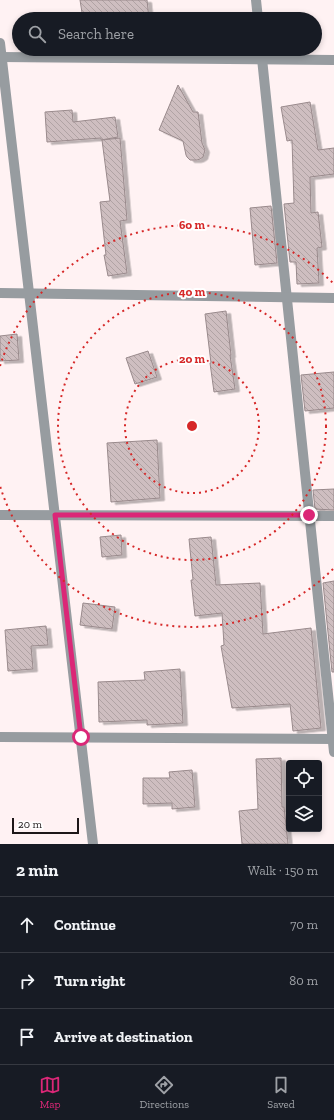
<!DOCTYPE html>
<meta charset="utf-8">
<style>
:root{--surface:#171b24;--page:#242831;--text:#f1f3f6;--muted:#9ea1a6;--line:#363941;--accent:#db2777}
body{margin:0;font-family:"Zilla Slab",serif;background:var(--page);color:var(--text)}
.controls{position:absolute;right:12px;bottom:12px;display:grid;overflow:hidden;border-radius:4px;box-shadow:0 2px 6px #0003}
.controls button{width:36px;height:36px;display:grid;place-items:center;padding:0;border:0;border-bottom:1px solid var(--line);background:var(--surface);color:var(--text);font:20px sans-serif}
.scale{position:absolute;left:12px;bottom:10px;width:67px;box-sizing:border-box;padding-left:4px;border:2px solid #1d1718;border-top:0;font-size:11px;line-height:14px;white-space:nowrap;color:#1d1718;-webkit-text-stroke:3px #fff;paint-order:stroke}
.stop{position:absolute;width:12px;height:12px;margin:-9px;border:3px solid #db2777;border-radius:50%;background:#fff}
.stop.end{background:#db2777;border-color:#fff;box-shadow:0 1px 4px #0008}
.list{margin:0;padding:0;list-style:none}
h2{display:flex;justify-content:space-between;align-items:center;height:52px;margin:0;padding:0 16px;font-size:17px}
h2 small{font-size:13px;font-weight:400;color:var(--muted)}
.list li{display:grid;grid-template-columns:26px 1fr auto;gap:12px;align-items:center;box-sizing:border-box;height:56px;padding:0 16px;border-top:1px solid var(--line)}
.list b{display:block;font-size:15px;white-space:nowrap}
.list em{font-size:13px;font-style:normal;color:var(--muted)}
.icon{flex:none;width:22px;height:22px;fill:none;stroke:currentColor;stroke-width:2;stroke-linecap:round;stroke-linejoin:round}
.map{position:relative;flex:none;width:334px;height:844px;overflow:hidden}
.search{position:absolute;background:var(--surface);box-shadow:0 2px 6px #0003;left:12px;right:12px;top:12px;height:44px;display:flex;align-items:center;gap:10px;box-sizing:border-box;padding:0 14px;border-radius:22px;color:var(--muted);font-size:15px}
.sheet{height:220px;background:var(--surface)}
nav{display:flex;justify-content:space-around;align-items:center;box-sizing:border-box;height:56px;border-top:1px solid var(--line);background:var(--surface);font-size:11px;color:var(--muted)}
nav a{display:grid;justify-items:center;gap:2px}
nav .on{color:var(--accent)}
.map>svg:first-child{display:block}
</style>
<div class="map">
<svg width="334" height="844" viewBox="0 0 334 844">
<defs>
<pattern id="building-back-hatch" width="6" height="6" patternUnits="userSpaceOnUse"><rect width="6" height="6" fill="#cebec0"/><path d="M-1 5l2 2M0 0l6 6M5-1l2 2" fill="none" stroke="#b0a3a4"/></pattern>
<filter id="shadow"><feDropShadow dx="4.5" dy="2.5" stdDeviation="0" flood-color="#0004"/></filter>
</defs>
<rect width="100%" height="100%" fill="#fff2f3"/>
<g fill="url(#building-back-hatch)" stroke="#998a8c" filter="url(#shadow)">
<path d="M80,0H147L149,19H83Z"/>
<path d="M178,85L193,112H198L202,143L205,150L203,157L200,159L197,160H190L187,157L186,155L183,141L159,130Z"/>
<path d="M310,102L318,150L334,148V174L310,177L311,213L318,212L322,247L317,248L319,283L297,284L296,262H290L284,204L294,203L292,140L287,141L281,107Z"/>
<path d="M72,110L73,122L115,117L118,137L101,140V138L47,142L45,112Z"/>
<path d="M120,138L127,220L120,221L127,273L108,276L104,255H106L100,202L110,201L102,140Z"/>
<path d="M271,206L277,263L255,265L250,208Z"/>
<path d="M226,311L231,355H230L235,389L214,392L210,363H211L205,314Z"/>
<path d="M17,334L19,360L0,361V336Z"/>
<path d="M148,351L157,377L135,384L126,358Z"/>
<path d="M334,372V408L305,411L301,375Z"/>
<path d="M157,440L160,498L111,502L107,443Z"/>
<path d="M334,489V510L315,509L313,490Z"/>
<path d="M121,535L122,555L102,557L100,537Z"/>
<path d="M211,537L216,585L260,583L263,634L311,628L321,728L293,731L290,704L232,708L221,646L224,645L222,613L195,616L191,580H193L189,539Z"/>
<path d="M334,581V672H332L323,583Z"/>
<path d="M83,603L115,607L112,629L80,625Z"/>
<path d="M46,626L48,645L31,646L33,669L8,671L5,630Z"/>
<path d="M180,669L183,723L147,725V720L99,722L98,682L145,680L144,672Z"/>
<path d="M281,758L282,807H284L288,844H242L239,811L258,809L256,759Z"/>
<path d="M192,770L195,807L172,809V803L143,804V778H170L169,772Z"/>
</g>
<g fill="none" stroke-linecap="round" stroke-linejoin="round">
<g stroke="#979ca0" stroke-width="10">
<path d="M256,0L258,19"/>
<path d="M0,43L93,844"/>
<path d="M261,49L334,752"/>
<path d="M0,57L334,60"/>
<path d="M0,293L334,298"/>
<path d="M0,515L334,516"/>
<path d="M0,737L334,739"/>
</g>
</g>
<g fill="none" stroke-linecap="round" stroke-linejoin="round">
<path stroke="#db2777" stroke-width="5" d="M81,737L55,515H309"/>
</g>
<g fill="none" stroke="#d62828" stroke-width="2" stroke-dasharray="2 4">
<circle cx="192" cy="426" r="67"/>
<circle cx="192" cy="426" r="134"/>
<path d="M333 569A201 201 0 0 1 0 486M0 366A201 201 0 0 1 333 283"/>
</g>
<circle cx="192" cy="426" r="6" fill="#d62828" stroke="#fff" stroke-width="2"/>
<g font-size="12" text-anchor="middle" font-weight="bold" fill="#d62828" stroke="#fff" stroke-width="4" stroke-linejoin="round" paint-order="stroke">
<text x="192" y="229">60 m</text>
<text x="192" y="296">40 m</text>
<text x="192" y="363">20 m</text>
</g>
</svg>
<div class="controls">
<button><svg class="icon" aria-label="locate" viewBox="0 0 24 24"><circle cx="12" cy="12" r="6"/><path d="M12 2v4M12 18v4M2 12h4M18 12h4"/></svg></button>
<button><svg class="icon" aria-label="layers" viewBox="0 0 24 24"><path d="M12 4l9 5-9 5-9-5zM3 14l9 5 9-5"/></svg></button>
</div>
<div class="scale">20 m</div>
<div class="stop" style="left:81px;top:737px"></div>
<div class="stop end" style="left:309px;top:515px"></div>
<div class="search"><svg class="icon" aria-label="search" viewBox="0 0 24 24"><circle cx="10" cy="10" r="6"/><path d="M15 15l6 6"/></svg>Search here</div>
</div>
<section class="sheet">
<h2>2 min<small>Walk · 150 m</small></h2>
<ul class="list">
<li><svg class="icon" aria-label="ahead" viewBox="0 0 24 24"><path d="M12 20V5M6 11l6-6 6 6"/></svg><div><b>Continue</b></div><em>70 m</em></li>
<li><svg class="icon" aria-label="right" viewBox="0 0 24 24"><path d="M7 20v-9h11M14 6l5 5-5 5"/></svg><div><b>Turn right</b></div><em>80 m</em></li>
<li><svg class="icon" aria-label="arrive" viewBox="0 0 24 24"><path d="M6 21V4h12l-3 4 3 4H6"/></svg><div><b>Arrive at destination</b></div></li>
</ul>
</section>
<nav>
<a class="on"><svg class="icon" aria-label="map" viewBox="0 0 24 24"><path d="M3 6l6-2 6 2 6-2v14l-6 2-6-2-6 2zM9 4v14M15 6v14"/></svg>Map</a>
<a><svg class="icon" aria-label="directions" viewBox="0 0 24 24"><path d="M12 3l9 9-9 9-9-9zM9 14v-3h6M13 9l2 2-2 2"/></svg>Directions</a>
<a><svg class="icon" aria-label="saved" viewBox="0 0 24 24"><path d="M7 4h10v16l-5-4-5 4z"/></svg>Saved</a>
</nav>
